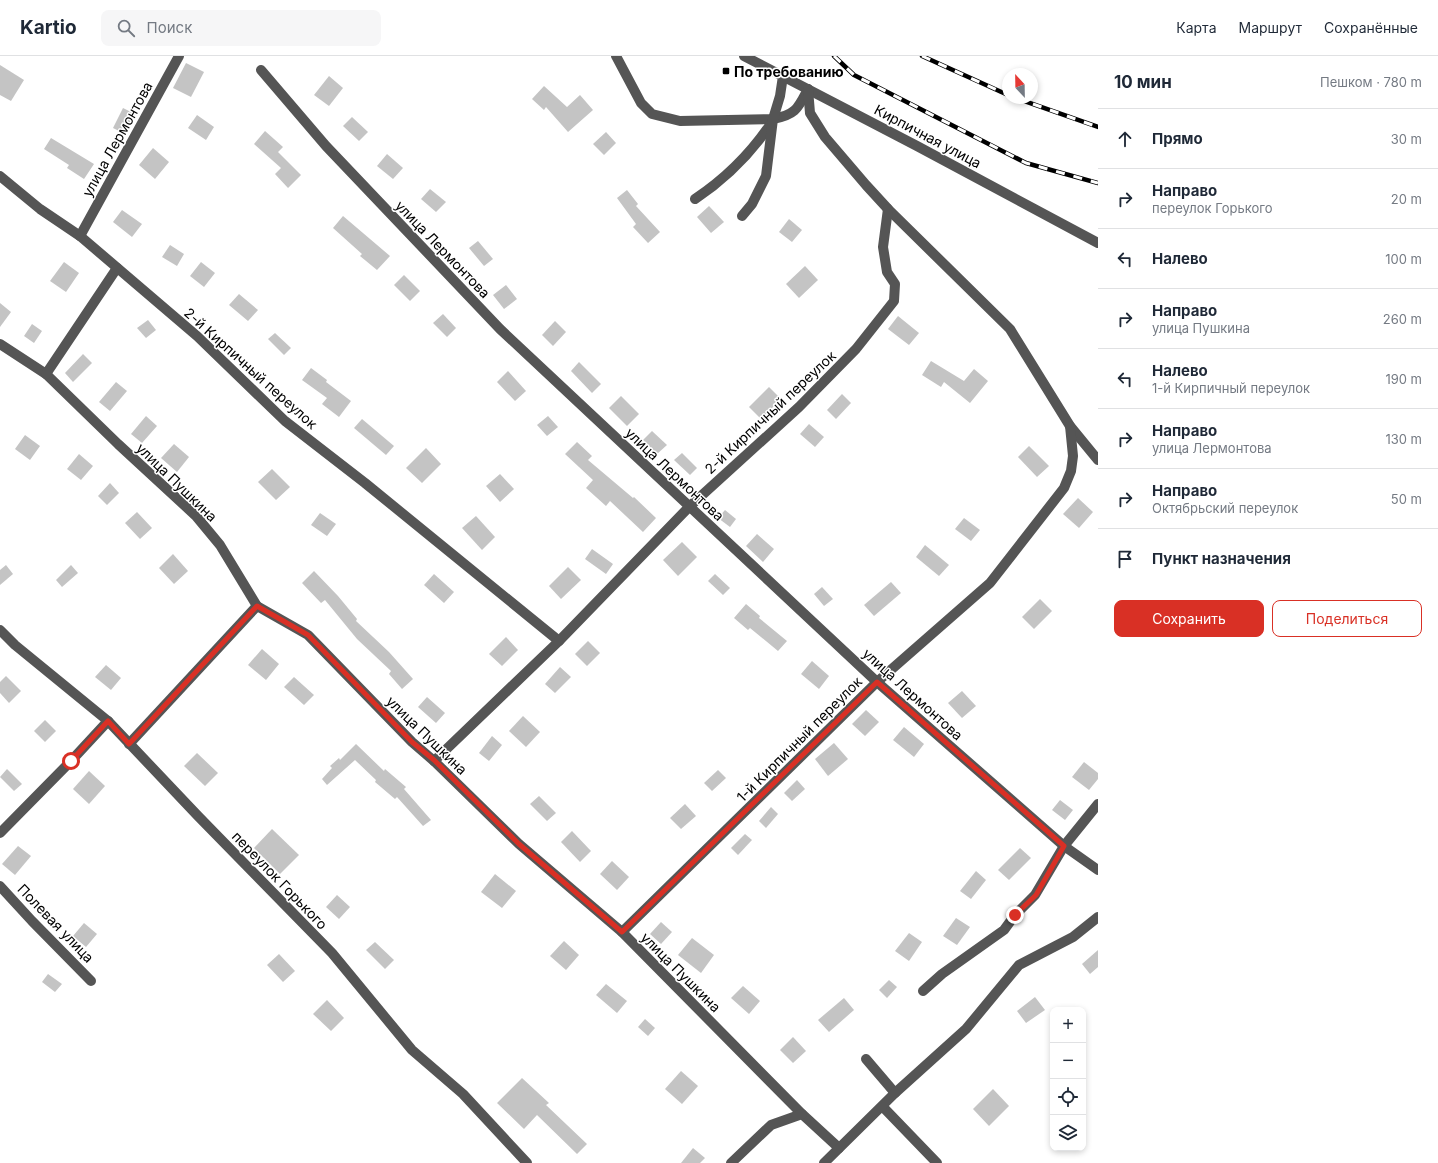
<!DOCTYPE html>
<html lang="ru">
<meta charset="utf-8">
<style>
:root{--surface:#fff;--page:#f6f6f7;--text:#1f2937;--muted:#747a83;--line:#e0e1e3;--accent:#d93025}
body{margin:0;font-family:Inter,sans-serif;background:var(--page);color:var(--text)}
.controls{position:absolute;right:12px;bottom:12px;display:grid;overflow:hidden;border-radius:8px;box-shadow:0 2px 6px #0003}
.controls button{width:36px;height:36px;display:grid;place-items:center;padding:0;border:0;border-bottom:1px solid var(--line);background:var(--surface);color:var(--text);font:20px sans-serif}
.compass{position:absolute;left:1002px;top:12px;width:36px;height:36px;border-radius:50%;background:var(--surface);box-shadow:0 2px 6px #0003;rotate:338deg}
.stop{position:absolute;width:12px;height:12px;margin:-9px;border:3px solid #d93025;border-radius:50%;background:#fff}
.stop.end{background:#d93025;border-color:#fff;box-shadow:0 1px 4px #0008}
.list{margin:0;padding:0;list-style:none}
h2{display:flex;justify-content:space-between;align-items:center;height:52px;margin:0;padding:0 16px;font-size:17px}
h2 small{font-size:13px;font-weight:400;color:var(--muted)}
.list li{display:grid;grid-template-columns:26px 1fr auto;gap:12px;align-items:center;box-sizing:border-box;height:60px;padding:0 16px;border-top:1px solid var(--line)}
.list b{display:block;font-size:15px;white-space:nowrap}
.list p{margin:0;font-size:13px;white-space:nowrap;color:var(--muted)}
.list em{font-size:13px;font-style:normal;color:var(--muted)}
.actions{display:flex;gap:8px;padding:12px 16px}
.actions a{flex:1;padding:9px 0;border:1px solid var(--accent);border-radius:8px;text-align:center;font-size:14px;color:var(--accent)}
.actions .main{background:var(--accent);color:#fff}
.icon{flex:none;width:22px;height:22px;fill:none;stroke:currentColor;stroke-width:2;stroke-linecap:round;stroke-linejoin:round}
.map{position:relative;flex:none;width:1098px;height:1107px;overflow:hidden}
header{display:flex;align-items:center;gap:24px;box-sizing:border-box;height:56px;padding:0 20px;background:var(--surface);border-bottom:1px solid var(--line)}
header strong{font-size:19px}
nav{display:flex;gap:22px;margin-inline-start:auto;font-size:14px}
.search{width:280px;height:36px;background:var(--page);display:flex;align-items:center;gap:10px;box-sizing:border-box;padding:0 14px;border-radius:8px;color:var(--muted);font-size:15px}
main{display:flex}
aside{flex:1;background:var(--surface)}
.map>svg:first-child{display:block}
</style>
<header>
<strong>Kartio</strong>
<div class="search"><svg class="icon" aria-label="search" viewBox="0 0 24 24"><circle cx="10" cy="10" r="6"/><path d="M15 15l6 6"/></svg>Поиск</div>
<nav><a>Карта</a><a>Маршрут</a><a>Сохранённые</a></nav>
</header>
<main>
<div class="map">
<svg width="1098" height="1107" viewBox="0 0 1098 1107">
<rect width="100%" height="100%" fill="#fff"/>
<g fill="#c4c4c4">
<path d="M186,7L204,16L191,41L173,32Z"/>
<path d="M0,9L24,24L11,45L0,39Z"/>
<path d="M329,20L343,32L329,50L314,39Z"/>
<path d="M544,30L567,51L580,39L593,54L568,76L546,51L544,54L532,43Z"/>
<path d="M123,52L135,58L125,78L113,72Z"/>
<path d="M197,59L214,71L206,84L188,72Z"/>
<path d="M352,61L368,76L359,85L343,70Z"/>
<path d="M265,75L283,91L278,96L301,119L288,132L275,118L281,112L254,88Z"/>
<path d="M606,76L616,87L604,99L593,88Z"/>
<path d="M51,82L94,108L84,123L67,112L69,109L44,93Z"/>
<path d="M153,92L169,106L155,123L139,109Z"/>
<path d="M387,98L403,112L393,123L377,110Z"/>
<path d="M430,133L446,146L436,156L421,143Z"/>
<path d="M627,134L638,148L636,150L660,176L648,187L633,171L636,168L617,142Z"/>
<path d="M709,150L724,166L711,177L697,161Z"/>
<path d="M122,154L142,168L132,181L113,166Z"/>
<path d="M343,160L390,200L377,214L360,200L362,198L333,172Z"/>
<path d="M789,163L802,174L792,186L779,176Z"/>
<path d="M478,185L493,203L484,210L469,192Z"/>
<path d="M170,189L184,198L177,210L162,201Z"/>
<path d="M64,206L79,217L66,236L50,225Z"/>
<path d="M201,206L215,217L204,231L190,220Z"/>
<path d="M805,210L818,224L799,242L786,228Z"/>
<path d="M404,219L420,235L410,245L394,229Z"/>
<path d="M506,229L517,243L504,253L493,239Z"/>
<path d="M239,238L258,254L248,265L229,249Z"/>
<path d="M0,247L11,256L0,271Z"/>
<path d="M443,258L456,272L447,281L433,267Z"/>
<path d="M898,260L919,277L909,289L888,273Z"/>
<path d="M148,264L156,274L146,282L137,272Z"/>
<path d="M555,265L566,276L553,290L542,279Z"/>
<path d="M32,268L42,275L34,287L24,280Z"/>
<path d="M275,277L291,292L284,299L268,283Z"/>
<path d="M83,298L92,307L73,326L65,317Z"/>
<path d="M931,305L964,325L974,313L988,325L970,347L944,326L941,331L922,319Z"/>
<path d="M579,306L601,328L592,337L571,315Z"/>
<path d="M311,312L327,324L326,326L351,345L339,361L322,348L327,342L302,324Z"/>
<path d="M508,315L526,335L515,345L497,326Z"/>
<path d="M116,326L127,335L110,355L99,346Z"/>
<path d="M769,331L781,343L761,363L749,351Z"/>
<path d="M842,338L851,347L836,363L827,354Z"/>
<path d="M621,340L639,358L627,370L609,352Z"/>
<path d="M146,360L157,370L142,387L131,378Z"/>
<path d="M548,360L558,371L547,380L537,369Z"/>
<path d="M362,363L394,390L386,399L354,372Z"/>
<path d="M809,368L824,381L815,391L800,378Z"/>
<path d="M652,375L667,389L657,398L643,384Z"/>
<path d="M25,379L40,390L30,404L15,393Z"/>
<path d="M577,386L592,400L588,404L633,442L634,441L656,462L643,476L610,445L606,450L586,432L593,424L565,398Z"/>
<path d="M174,388L189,401L177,416L161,402Z"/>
<path d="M1029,390L1049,410L1037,421L1018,401Z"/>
<path d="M426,392L441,408L422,427L406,412Z"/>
<path d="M682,397L697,412L690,419L674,404Z"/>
<path d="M79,398L93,410L81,424L67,413Z"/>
<path d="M272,413L290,431L276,444L258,426Z"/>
<path d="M500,418L514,433L500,446L486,430Z"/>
<path d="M110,427L119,437L107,449L98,440Z"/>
<path d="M1078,442L1093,456L1079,472L1063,458Z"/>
<path d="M725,454L736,463L730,471L718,462Z"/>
<path d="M137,456L152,472L140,483L125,467Z"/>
<path d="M320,457L336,468L327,480L311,469Z"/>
<path d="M476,460L495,481L482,494L462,472Z"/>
<path d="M964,462L980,474L971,485L955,473Z"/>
<path d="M757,478L774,493L763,506L746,490Z"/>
<path d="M682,486L697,501L678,520L663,504Z"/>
<path d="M925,489L949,509L939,520L916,501Z"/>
<path d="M592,493L613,508L606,518L585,503Z"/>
<path d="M173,498L188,515L174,528L159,512Z"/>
<path d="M6,509L13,518L0,529V514Z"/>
<path d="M71,509L78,517L62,531L56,524Z"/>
<path d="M568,511L581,524L561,543L549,530Z"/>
<path d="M314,515L338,540L357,563L356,565L389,596L413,623L402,633L389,618L391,615L357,583L325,544L321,547L302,527Z"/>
<path d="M434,518L454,536L444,547L424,529Z"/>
<path d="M715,518L730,532L723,539L708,525Z"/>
<path d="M891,526L901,537L874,560L864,549Z"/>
<path d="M822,531L833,543L824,550L814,538Z"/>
<path d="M1040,543L1052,555L1034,573L1022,561Z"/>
<path d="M746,548L760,560L759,562L787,585L778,595L750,572L748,574L734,562Z"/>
<path d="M506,581L518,594L502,610L489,598Z"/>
<path d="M588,585L600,597L587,610L575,598Z"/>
<path d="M262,593L279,608L266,624L248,609Z"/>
<path d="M812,605L829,620L819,633L801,618Z"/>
<path d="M106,609L121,622L111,634L95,621Z"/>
<path d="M560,611L571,621L555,637L545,628Z"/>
<path d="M6,620L21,635L9,647L0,637V626Z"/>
<path d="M294,621L314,639L304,649L284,631Z"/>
<path d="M962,635L976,650L962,662L948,647Z"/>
<path d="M427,641L445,657L436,667L418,651Z"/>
<path d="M866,654L879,666L865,680L852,668Z"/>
<path d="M523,660L540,676L526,691L509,675Z"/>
<path d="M45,664L56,675L45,686L34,675Z"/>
<path d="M904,671L924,688L914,701L893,684Z"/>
<path d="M492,680L502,689L489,705L479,697Z"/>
<path d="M834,687L848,703L828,720L815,703Z"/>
<path d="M356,688L384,715L385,713L406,731L404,733L431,764L423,770L397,741L395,743L375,726L376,724L355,704L327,729L322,723L332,712L330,710L339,702L340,704Z"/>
<path d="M197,697L218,717L205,730L184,710Z"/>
<path d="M1084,706L1098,717V723L1089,734L1072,721Z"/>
<path d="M7,713L22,728L14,735L0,721Z"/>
<path d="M718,714L726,722L712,735L704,727Z"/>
<path d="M89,715L105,730L89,748L73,733Z"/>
<path d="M797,724L805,733L792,745L784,737Z"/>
<path d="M539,740L556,757L547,765L530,748Z"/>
<path d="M1060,744L1073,754L1065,764L1052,754Z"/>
<path d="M685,748L696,760L681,773L670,762Z"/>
<path d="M771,751L778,758L766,772L759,765Z"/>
<path d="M272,773L299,799L280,818L254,792Z"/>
<path d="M572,775L591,795L580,806L561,786Z"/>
<path d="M745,778L752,784L738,799L731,792Z"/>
<path d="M18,790L31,800L15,819L2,808Z"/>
<path d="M1020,792L1031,802L1009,824L998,814Z"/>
<path d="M612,805L629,821L617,834L600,818Z"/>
<path d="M976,815L986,824L971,843L960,835Z"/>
<path d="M495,818L516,835L502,852L481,836Z"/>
<path d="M337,839L350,851L339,863L326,851Z"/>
<path d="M956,862L970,871L957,889L943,880Z"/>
<path d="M661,866L672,876L661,888L650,878Z"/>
<path d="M84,867L97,878L86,891L73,880Z"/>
<path d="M909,877L922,886L909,905L895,895Z"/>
<path d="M692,882L714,899L701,917L678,899Z"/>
<path d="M564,885L579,899L566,914L550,900Z"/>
<path d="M375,886L394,904L385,913L366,894Z"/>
<path d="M1098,894V911L1090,918L1082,908Z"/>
<path d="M279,898L295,915L283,926L267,909Z"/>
<path d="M48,918L62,928L55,936L42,926Z"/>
<path d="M889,924L897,931L887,942L879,934Z"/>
<path d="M606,928L627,945L617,957L596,939Z"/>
<path d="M743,930L760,945L749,958L731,942Z"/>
<path d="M1035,941L1045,954L1026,967L1017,955Z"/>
<path d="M844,942L854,954L829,976L818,964Z"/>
<path d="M327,944L344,962L331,975L313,958Z"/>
<path d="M645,963L655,972L648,980L638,971Z"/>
<path d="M793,981L806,995L793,1007L780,994Z"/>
<path d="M681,1015L698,1030L682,1048L665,1033Z"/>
<path d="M522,1022L549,1047L546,1049L587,1088L577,1098L537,1059L524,1073L497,1047Z"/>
<path d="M993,1033L1009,1050L989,1070L973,1053Z"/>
<path d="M693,1092L705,1102L700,1107H681Z"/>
</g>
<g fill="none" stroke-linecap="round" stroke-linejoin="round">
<g stroke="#555" stroke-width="10">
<path d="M616,0L641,47L652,58L680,65L773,63C796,59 798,52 808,33"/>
<path d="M744,0L917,90L1098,187"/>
<path d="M261,14L326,90L500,273L877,626L1064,790L1098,814"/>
<path d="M808,33L810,57L825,81L866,129L888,153L1010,273L1070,370L1098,404"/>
<path d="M0,120L40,153L80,180L197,280L285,365L365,427L559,585"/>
<path d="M695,143C725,123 752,96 772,66"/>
<path d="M742,160L752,148L766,120L773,63L780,40L783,20"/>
<path d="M80,180L179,0"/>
<path d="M0,288L46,318L118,388L196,460L220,489L257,550L308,579L412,686L434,705L519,788L622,876L802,1058L839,1092"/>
<path d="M46,318L117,212"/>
<path d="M0,574L15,589L108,665L198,760L332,897L412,994L463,1038L527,1107"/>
<path d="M129,688L257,550"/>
<path d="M434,705L559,585L689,451L799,351L856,293L894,245L895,228L887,216L883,191L888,153"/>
<path d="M0,777L71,705L108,665"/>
<path d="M0,830L32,865L91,925"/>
<path d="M622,876L877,626L990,527L1064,432L1071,415L1073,400L1070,370"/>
<path d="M923,935L942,918L1004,874L1015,859L1035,839L1064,790L1098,748"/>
<path d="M866,1003L895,1037"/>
<path d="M883,1051L937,1107"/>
<path d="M731,1107L771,1069L802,1058"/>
<path d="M824,1107L895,1037L966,973L1019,909L1073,881L1098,861"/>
</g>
<defs>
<g id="rail">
<path d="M834,0L854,19L1026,107L1098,127"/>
<path d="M922,0L1008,39"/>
<path d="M1016,42L1098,71"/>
</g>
</defs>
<use href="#rail" stroke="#000" stroke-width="4.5"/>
<use href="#rail" stroke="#fff" stroke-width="3" stroke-dasharray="9" stroke-linecap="butt"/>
</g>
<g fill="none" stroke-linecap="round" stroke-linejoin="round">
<path stroke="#d93025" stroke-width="5" d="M71,705L108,665L129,688L257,550L308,579L412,686L434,704L519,788L622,876L877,626L1064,790L1036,839L1015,859"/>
</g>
<rect fill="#000" stroke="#fff" stroke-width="1.5" x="722" y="11" width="8" height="8" rx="2"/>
<g text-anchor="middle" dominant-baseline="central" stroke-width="3" stroke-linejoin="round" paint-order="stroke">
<g font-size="14" font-weight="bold" fill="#000" stroke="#fff" text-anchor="start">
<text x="734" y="15">По требованию</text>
</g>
<g font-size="14" fill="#000" stroke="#fff">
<text transform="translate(928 80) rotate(28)">Кирпичная улица</text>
<text transform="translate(117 83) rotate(-61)">улица Лермонтова</text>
<text transform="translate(443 193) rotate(46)">улица Лермонтова</text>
<text transform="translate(251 312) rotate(42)">2-й Кирпичный переулок</text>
<text transform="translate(770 356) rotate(-43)">2-й Кирпичный переулок</text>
<text transform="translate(675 418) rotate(43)">улица Лермонтова</text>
<text transform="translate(177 426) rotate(44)">улица Пушкина</text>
<text transform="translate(913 638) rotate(42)">улица Лермонтова</text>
<text transform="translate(427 679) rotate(44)">улица Пушкина</text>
<text transform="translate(799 683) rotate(-45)">1-й Кирпичный переулок</text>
<text transform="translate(280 824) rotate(46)">переулок Горького</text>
<text transform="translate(56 867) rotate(46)">Полевая улица</text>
<text transform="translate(681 916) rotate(45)">улица Пушкина</text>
</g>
</g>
</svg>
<div class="controls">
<button>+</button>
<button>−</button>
<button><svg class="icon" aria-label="locate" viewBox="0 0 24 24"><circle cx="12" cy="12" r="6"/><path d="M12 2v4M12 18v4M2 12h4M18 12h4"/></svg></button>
<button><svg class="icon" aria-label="layers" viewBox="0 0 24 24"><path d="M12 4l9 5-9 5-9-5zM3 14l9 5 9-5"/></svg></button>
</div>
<svg class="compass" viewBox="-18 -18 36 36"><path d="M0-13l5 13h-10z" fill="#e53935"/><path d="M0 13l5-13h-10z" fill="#747a83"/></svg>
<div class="stop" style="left:71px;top:705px"></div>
<div class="stop end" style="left:1015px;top:859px"></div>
</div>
<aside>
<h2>10 мин<small>Пешком · 780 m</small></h2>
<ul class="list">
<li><svg class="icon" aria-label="ahead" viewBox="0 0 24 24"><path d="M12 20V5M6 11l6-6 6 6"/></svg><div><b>Прямо</b></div><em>30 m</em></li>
<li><svg class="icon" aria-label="right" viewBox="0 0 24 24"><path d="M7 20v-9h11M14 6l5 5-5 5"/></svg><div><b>Направо</b><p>переулок Горького</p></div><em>20 m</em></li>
<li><svg class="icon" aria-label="left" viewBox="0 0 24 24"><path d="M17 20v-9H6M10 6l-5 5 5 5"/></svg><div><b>Налево</b></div><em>100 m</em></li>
<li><svg class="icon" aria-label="right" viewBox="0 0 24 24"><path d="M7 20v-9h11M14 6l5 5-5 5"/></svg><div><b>Направо</b><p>улица Пушкина</p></div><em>260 m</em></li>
<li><svg class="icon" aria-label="left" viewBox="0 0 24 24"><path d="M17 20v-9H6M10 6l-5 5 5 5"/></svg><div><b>Налево</b><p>1-й Кирпичный переулок</p></div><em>190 m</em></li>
<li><svg class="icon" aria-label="right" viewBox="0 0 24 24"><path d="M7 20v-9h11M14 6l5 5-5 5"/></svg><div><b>Направо</b><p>улица Лермонтова</p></div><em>130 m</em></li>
<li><svg class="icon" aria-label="right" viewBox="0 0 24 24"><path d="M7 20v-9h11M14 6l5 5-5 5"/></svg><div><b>Направо</b><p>Октябрьский переулок</p></div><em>50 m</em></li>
<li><svg class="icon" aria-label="arrive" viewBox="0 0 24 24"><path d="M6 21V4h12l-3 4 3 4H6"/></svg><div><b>Пункт назначения</b></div></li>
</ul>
<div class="actions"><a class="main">Сохранить</a><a>Поделиться</a></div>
</aside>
</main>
